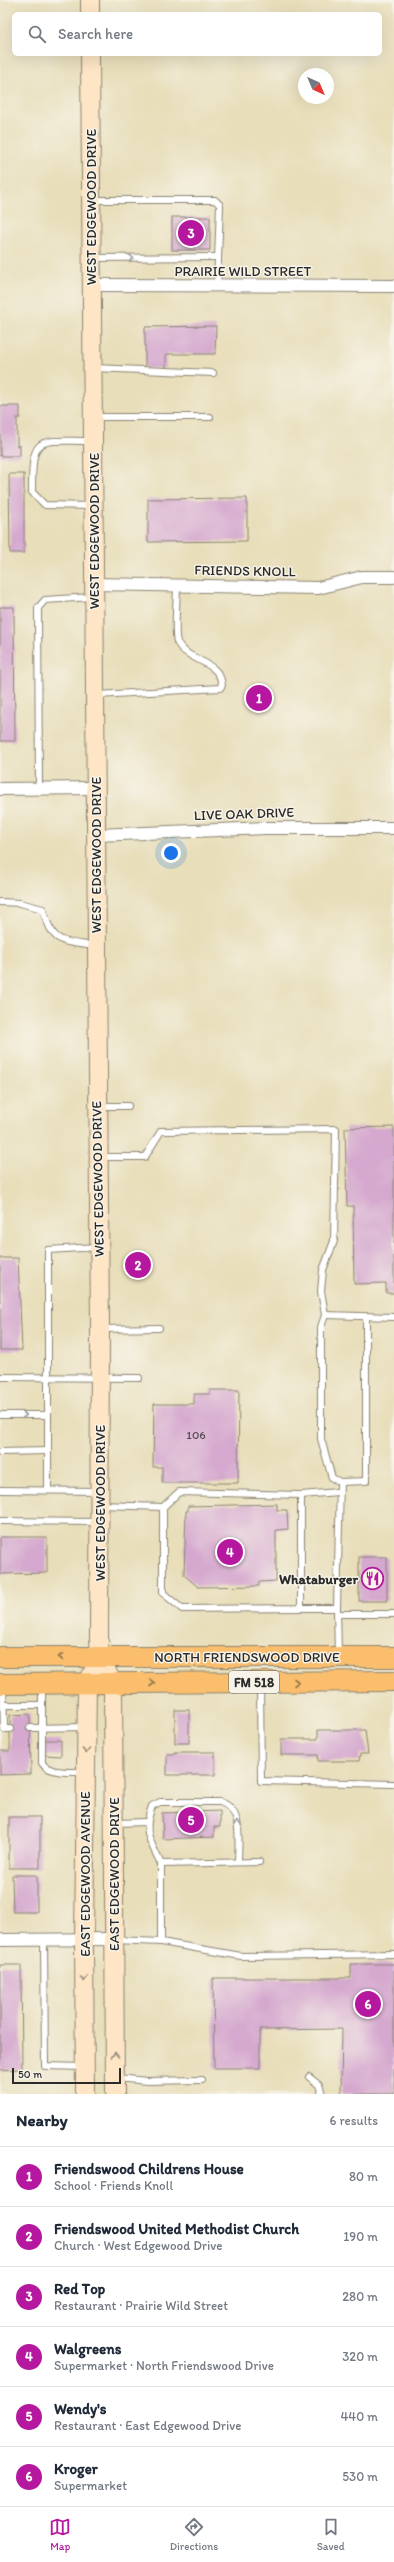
<!DOCTYPE html>
<meta charset="utf-8">
<style>
:root{--surface:#fff;--page:#f2f2f3;--text:#1f2937;--muted:#747a83;--line:#e0e1e3;--accent:#b5179e}
body{margin:0;font-family:Itim,sans-serif;background:var(--page);color:var(--text)}
.compass{position:absolute;left:298px;top:68px;width:36px;height:36px;border-radius:50%;background:var(--surface);box-shadow:0 4px 16px #0002;rotate:136deg}
.scale{position:absolute;left:12px;bottom:10px;width:109px;box-sizing:border-box;padding-left:4px;border:2px solid #2b2b2b;border-top:0;font-size:11px;line-height:14px;white-space:nowrap;color:#2b2b2b;-webkit-text-stroke:3px #f7f3e8;paint-order:stroke}
.you{position:absolute;left:171px;top:853px;width:14px;height:14px;margin:-10px;border:3px solid #fff;border-radius:50%;background:#1a73e8;box-shadow:0 0 0 6px #1a73e833}
.badge{display:grid;place-items:center;width:26px;height:26px;border-radius:50%;background:var(--accent);color:#fff;font-size:13px;font-weight:700}
.pin{position:absolute;translate:-50% -50%;border:2px solid #fff;box-shadow:0 1px 4px #0006}
.list{margin:0;padding:0;list-style:none}
h2{display:flex;justify-content:space-between;align-items:center;height:52px;margin:0;padding:0 16px;font-size:17px}
h2 small{font-size:13px;font-weight:400;color:var(--muted)}
.list li{display:grid;grid-template-columns:26px 1fr auto;gap:12px;align-items:center;box-sizing:border-box;height:60px;padding:0 16px;border-top:1px solid var(--line)}
.list b{display:block;font-size:15px;white-space:nowrap}
.list p{margin:0;font-size:13px;white-space:nowrap;color:var(--muted)}
.list em{font-size:13px;font-style:normal;color:var(--muted)}
.icon{flex:none;width:22px;height:22px;fill:none;stroke:currentColor;stroke-width:2;stroke-linecap:round;stroke-linejoin:round}
.map{position:relative;flex:none;width:394px;height:2094px;overflow:hidden}
.search{position:absolute;background:var(--surface);box-shadow:0 4px 16px #0002;left:12px;right:12px;top:12px;height:44px;display:flex;align-items:center;gap:10px;box-sizing:border-box;padding:0 14px;border-radius:6px;color:var(--muted);font-size:15px}
.sheet{height:412px;background:var(--surface)}
nav{display:flex;justify-content:space-around;align-items:center;box-sizing:border-box;height:56px;border-top:1px solid var(--line);background:var(--surface);font-size:11px;color:var(--muted)}
nav a{display:grid;justify-items:center;gap:2px}
nav .on{color:var(--accent)}
.map>svg:first-child{display:block}
</style>
<div class="map">
<svg width="394" height="2094" viewBox="0 0 394 2094">
<rect width="100%" height="100%" fill="#f7f3e8"/>
<filter id="ink" filterUnits="userSpaceOnUse"><feTurbulence type="fractalNoise" baseFrequency=".025" numOctaves="2"/><feDisplacementMap in="SourceGraphic" scale="8" xChannelSelector="R" yChannelSelector="G"/><feConvolveMatrix kernelMatrix="1 2 1 2 8 2 1 2 1" color-interpolation-filters="sRGB"/></filter>
<filter id="wash" filterUnits="userSpaceOnUse"><feTurbulence type="fractalNoise" baseFrequency=".012" numOctaves="4" result="noise"/><feDisplacementMap in="SourceGraphic" scale="16" xChannelSelector="R" yChannelSelector="G"/><feGaussianBlur stdDeviation="0.9" result="paint"/><feColorMatrix in="noise" values="0 0 0 0 0 0 0 0 0 0 0 0 0 0 0 0 0 1.4 0 .05"/><feComposite in="paint" operator="in"/></filter>
<g filter="url(#wash)">
<rect width="100%" height="100%" fill="#e8deba"/>
<g id="blocks">
<g fill="#d5a9cf">
<rect x="172" y="217" width="38" height="33"/>
<path d="M216,326L215,354H166V368H145V327Z"/>
<path d="M0,406H20V418H17V446L20,445V456H0Z"/>
<path d="M9,474H24V553H10Z"/>
<path d="M247,498V541L148,542V499Z"/>
<path d="M0,607H14L15,741H0Z"/>
<path d="M394,1127V1293H386V1283L354,1284L353,1206H347L345,1128Z"/>
<path d="M0,1258H18L22,1350H0Z"/>
<path d="M210,1390H239L238,1483H162V1467H153L154,1404H194V1394H210Z"/>
<path d="M277,1504V1510H287L288,1529L276,1530V1581L259,1582V1586L198,1587L184,1575L186,1511H188V1506Z"/>
<path d="M0,1537H47V1573L0,1574Z"/>
<rect x="359" y="1557" width="28" height="44"/>
<rect x="175" y="1710" width="14" height="33"/>
<path d="M30,1714L31,1774L0,1775V1751H10V1715Z"/>
<path d="M318,1730H365L368,1754H360L359,1761H318V1755H281V1739H318Z"/>
<path d="M45,1740H61V1756L45,1755Z"/>
<path d="M174,1752H215V1775H167V1754H174Z"/>
<path d="M220,1811V1827H214V1837L163,1839L162,1813Z"/>
<rect x="9" y="1817" width="31" height="51"/>
<path d="M12,1875H37V1912H13Z"/>
<path d="M351,1964H394V2094H341L342,2029L260,2030V2068H214L213,1978H351Z"/>
<path d="M0,1965H21L22,2069L0,2070Z"/>
</g>
</g>
</g>
<g filter="url(#ink)">
<use href="#blocks" fill-opacity="0" stroke="#8a8472" stroke-width="1"/>
<g fill="none" stroke-linecap="round" stroke-linejoin="round">
<defs>
<g id="lane">
<path d="M93,200H215L220,205L217,286"/>
<path d="M93,258L218,257"/>
<path d="M94,368L213,373"/>
<path d="M94,417H210"/>
<path d="M91,506L45,505L32,492C32,433 37,441 91,441"/>
<path d="M97,695L220,688L222,685C219,659 188,663 177,642C174,634 177,596 177,585"/>
<path d="M39,788L38,608L45,600L92,597"/>
<path d="M0,902L20,903L43,909C53,945 61,941 95,946"/>
<path d="M100,1106H128"/>
<path d="M100,1157H145L161,1131L336,1129L334,1241L323,1270L321,1291L325,1315L321,1327V1439L332,1478L340,1482L366,1481V1317"/>
<path d="M325,1315L394,1317"/>
<path d="M101,1329L159,1328"/>
<path d="M0,1377L139,1378"/>
<path d="M0,1415H48"/>
<path d="M0,1452L48,1451"/>
<path d="M0,1490L98,1491"/>
<path d="M48,1490V1250L98,1247"/>
<path d="M301,1495L338,1492"/>
<path d="M101,1505L163,1507V1593L182,1609L301,1608V1495L179,1492L163,1507"/>
<path d="M0,1521L98,1522"/>
<path d="M301,1608H337L338,1655"/>
<path d="M337,1608L340,1482"/>
<path d="M337,1614H394"/>
<path d="M260,1684L261,1781L394,1784"/>
<path d="M3,1686L4,1729H10"/>
<path d="M42,1686V1763C49,1774 73,1772 85,1772"/>
<path d="M3,1705H41"/>
<path d="M30,1728L85,1727"/>
<path d="M116,1823L146,1822"/>
<path d="M161,1864C150,1840 142,1833 152,1806L160,1802H220C244,1809 238,1842 238,1862"/>
<path d="M44,1940L45,2066L84,2067"/>
<path d="M115,1940L161,1942L241,1956L394,1954"/>
<path d="M161,1942V1864L259,1862"/>
<path d="M309,2077L319,2085L322,2094"/>
<path d="M117,2078L147,2081L202,2080"/>
</g>
<g id="street">
<path d="M92,285L394,286"/>
<path d="M94,584L318,588L362,577H394"/>
<path d="M0,789L95,788"/>
<path d="M96,835L266,828H394"/>
<path d="M0,1940L114,1939"/>
</g>
<g id="secondary">
<path d="M90,0V14"/>
<path d="M90,54L100,1329L99,1639L100,1657L113,1684L115,2094"/>
<path d="M85,2094L84,1940L87,1684L100,1657"/>
</g>
<g id="primary">
<path d="M0,1657H394"/>
<path d="M0,1684L394,1681"/>
</g>
</defs>
<use href="#lane" stroke="#8a8472" stroke-width="8"/>
<use href="#street" stroke="#8a8472" stroke-width="14"/>
<use href="#secondary" stroke="#8a8472" stroke-width="20"/>
<use href="#primary" stroke="#8a8472" stroke-width="22"/>
<use href="#lane" stroke="#fff" stroke-width="6"/>
<use href="#street" stroke="#fff" stroke-width="12"/>
<use href="#secondary" stroke="#fde5c5" stroke-width="18"/>
<use href="#primary" stroke="#fabe6d" stroke-width="20"/>
</g>
<defs><path id="oneway-chevron" d="M-2-3.5L2.5 0L-2 3.5" fill="none" stroke-width="1.6" stroke-linecap="round" stroke-linejoin="round"/></defs>
<g stroke="#a0a0a0">
<use href="#oneway-chevron" transform="translate(131 258) rotate(-1)"/>
<use href="#oneway-chevron" transform="translate(24 1415)"/>
<use href="#oneway-chevron" transform="translate(237 1823) rotate(-94)"/>
</g>
<g stroke="#92744c">
<use href="#oneway-chevron" transform="translate(61 1657) rotate(180)"/>
<use href="#oneway-chevron" transform="translate(296 1682)"/>
<use href="#oneway-chevron" transform="translate(152 1683)"/>
</g>
<g stroke="#948878">
<use href="#oneway-chevron" transform="translate(86 1751) rotate(91)"/>
<use href="#oneway-chevron" transform="translate(84 1979) rotate(90)"/>
<use href="#oneway-chevron" transform="translate(115 2055) rotate(-91)"/>
</g>
</g>
<defs>
<symbol id="restaurant-ring" viewBox="-11 -11 22 22"><circle r="9.5" fill="#f7f3e8" stroke="#b5179e" stroke-width="1.5"/><path d="M-5-6h1v4h1v-4h1v4h1v-4h1v5L-1.5 .5V6h-2V.5L-5-1ZM5-6V6H3V1.5H1.5Q1.5-4 5-6Z" fill="#b5179e"/></symbol>
</defs>
<g fill-rule="evenodd">
<use href="#restaurant-ring" x="360" y="1566" width="25" height="25"/>
</g>
<g text-anchor="middle" dominant-baseline="central" stroke-width="3" stroke-linejoin="round" paint-order="stroke">
<g font-size="12" fill="#564a54">
<text x="196" y="1435">106</text>
</g>
<rect fill="#f7f3e8" stroke="#686764" stroke-width="1" x="229" y="1671" width="50" height="22" rx="3"/>
<g font-size="13" font-weight="bold" fill="#2b2b2b">
<text x="254" y="1682">FM 518</text>
</g>
<g font-size="14" fill="#2b2b2b" stroke="#f7f3e8">
<text transform="translate(91 207) rotate(-90)">WEST EDGEWOOD DRIVE</text>
<text x="243" y="271">PRAIRIE WILD STREET</text>
<text transform="translate(94 531) rotate(-90)">WEST EDGEWOOD DRIVE</text>
<text transform="translate(245 571) rotate(1)">FRIENDS KNOLL</text>
<text transform="translate(244 814) rotate(-2)">LIVE OAK DRIVE</text>
<text transform="translate(96 855) rotate(-90)">WEST EDGEWOOD DRIVE</text>
<text transform="translate(98 1179) rotate(-91)">WEST EDGEWOOD DRIVE</text>
<text transform="translate(100 1503) rotate(-90)">WEST EDGEWOOD DRIVE</text>
<text x="247" y="1657">NORTH FRIENDSWOOD DRIVE</text>
<text transform="translate(85 1874) rotate(-90)">EAST EDGEWOOD AVENUE</text>
<text transform="translate(114 1874) rotate(-90)">EAST EDGEWOOD DRIVE</text>
</g>
<g font-size="14" font-weight="bold" fill="#2b2b2b" stroke="#f7f3e8" text-anchor="end">
<text x="358" y="1579">Whataburger</text>
</g>
</g>
</svg>
<svg class="compass" viewBox="-18 -18 36 36"><path d="M0-13l5 13h-10z" fill="#e53935"/><path d="M0 13l5-13h-10z" fill="#747a83"/></svg>
<div class="scale">50 m</div>
<div class="you"></div>
<div class="pin badge" style="left:259px;top:698px">1</div>
<div class="pin badge" style="left:138px;top:1265px">2</div>
<div class="pin badge" style="left:191px;top:233px">3</div>
<div class="pin badge" style="left:230px;top:1552px">4</div>
<div class="pin badge" style="left:191px;top:1820px">5</div>
<div class="pin badge" style="left:368px;top:2004px">6</div>
<div class="search"><svg class="icon" aria-label="search" viewBox="0 0 24 24"><circle cx="10" cy="10" r="6"/><path d="M15 15l6 6"/></svg>Search here</div>
</div>
<section class="sheet">
<h2>Nearby<small>6 results</small></h2>
<ul class="list">
<li><span class="badge">1</span><div><b>Friendswood Childrens House</b><p>School · Friends Knoll</p></div><em>80 m</em></li>
<li><span class="badge">2</span><div><b>Friendswood United Methodist Church</b><p>Church · West Edgewood Drive</p></div><em>190 m</em></li>
<li><span class="badge">3</span><div><b>Red Top</b><p>Restaurant · Prairie Wild Street</p></div><em>280 m</em></li>
<li><span class="badge">4</span><div><b>Walgreens</b><p>Supermarket · North Friendswood Drive</p></div><em>320 m</em></li>
<li><span class="badge">5</span><div><b>Wendy's</b><p>Restaurant · East Edgewood Drive</p></div><em>440 m</em></li>
<li><span class="badge">6</span><div><b>Kroger</b><p>Supermarket</p></div><em>530 m</em></li>
</ul>
</section>
<nav>
<a class="on"><svg class="icon" aria-label="map" viewBox="0 0 24 24"><path d="M3 6l6-2 6 2 6-2v14l-6 2-6-2-6 2zM9 4v14M15 6v14"/></svg>Map</a>
<a><svg class="icon" aria-label="directions" viewBox="0 0 24 24"><path d="M12 3l9 9-9 9-9-9zM9 14v-3h6M13 9l2 2-2 2"/></svg>Directions</a>
<a><svg class="icon" aria-label="saved" viewBox="0 0 24 24"><path d="M7 4h10v16l-5-4-5 4z"/></svg>Saved</a>
</nav>
